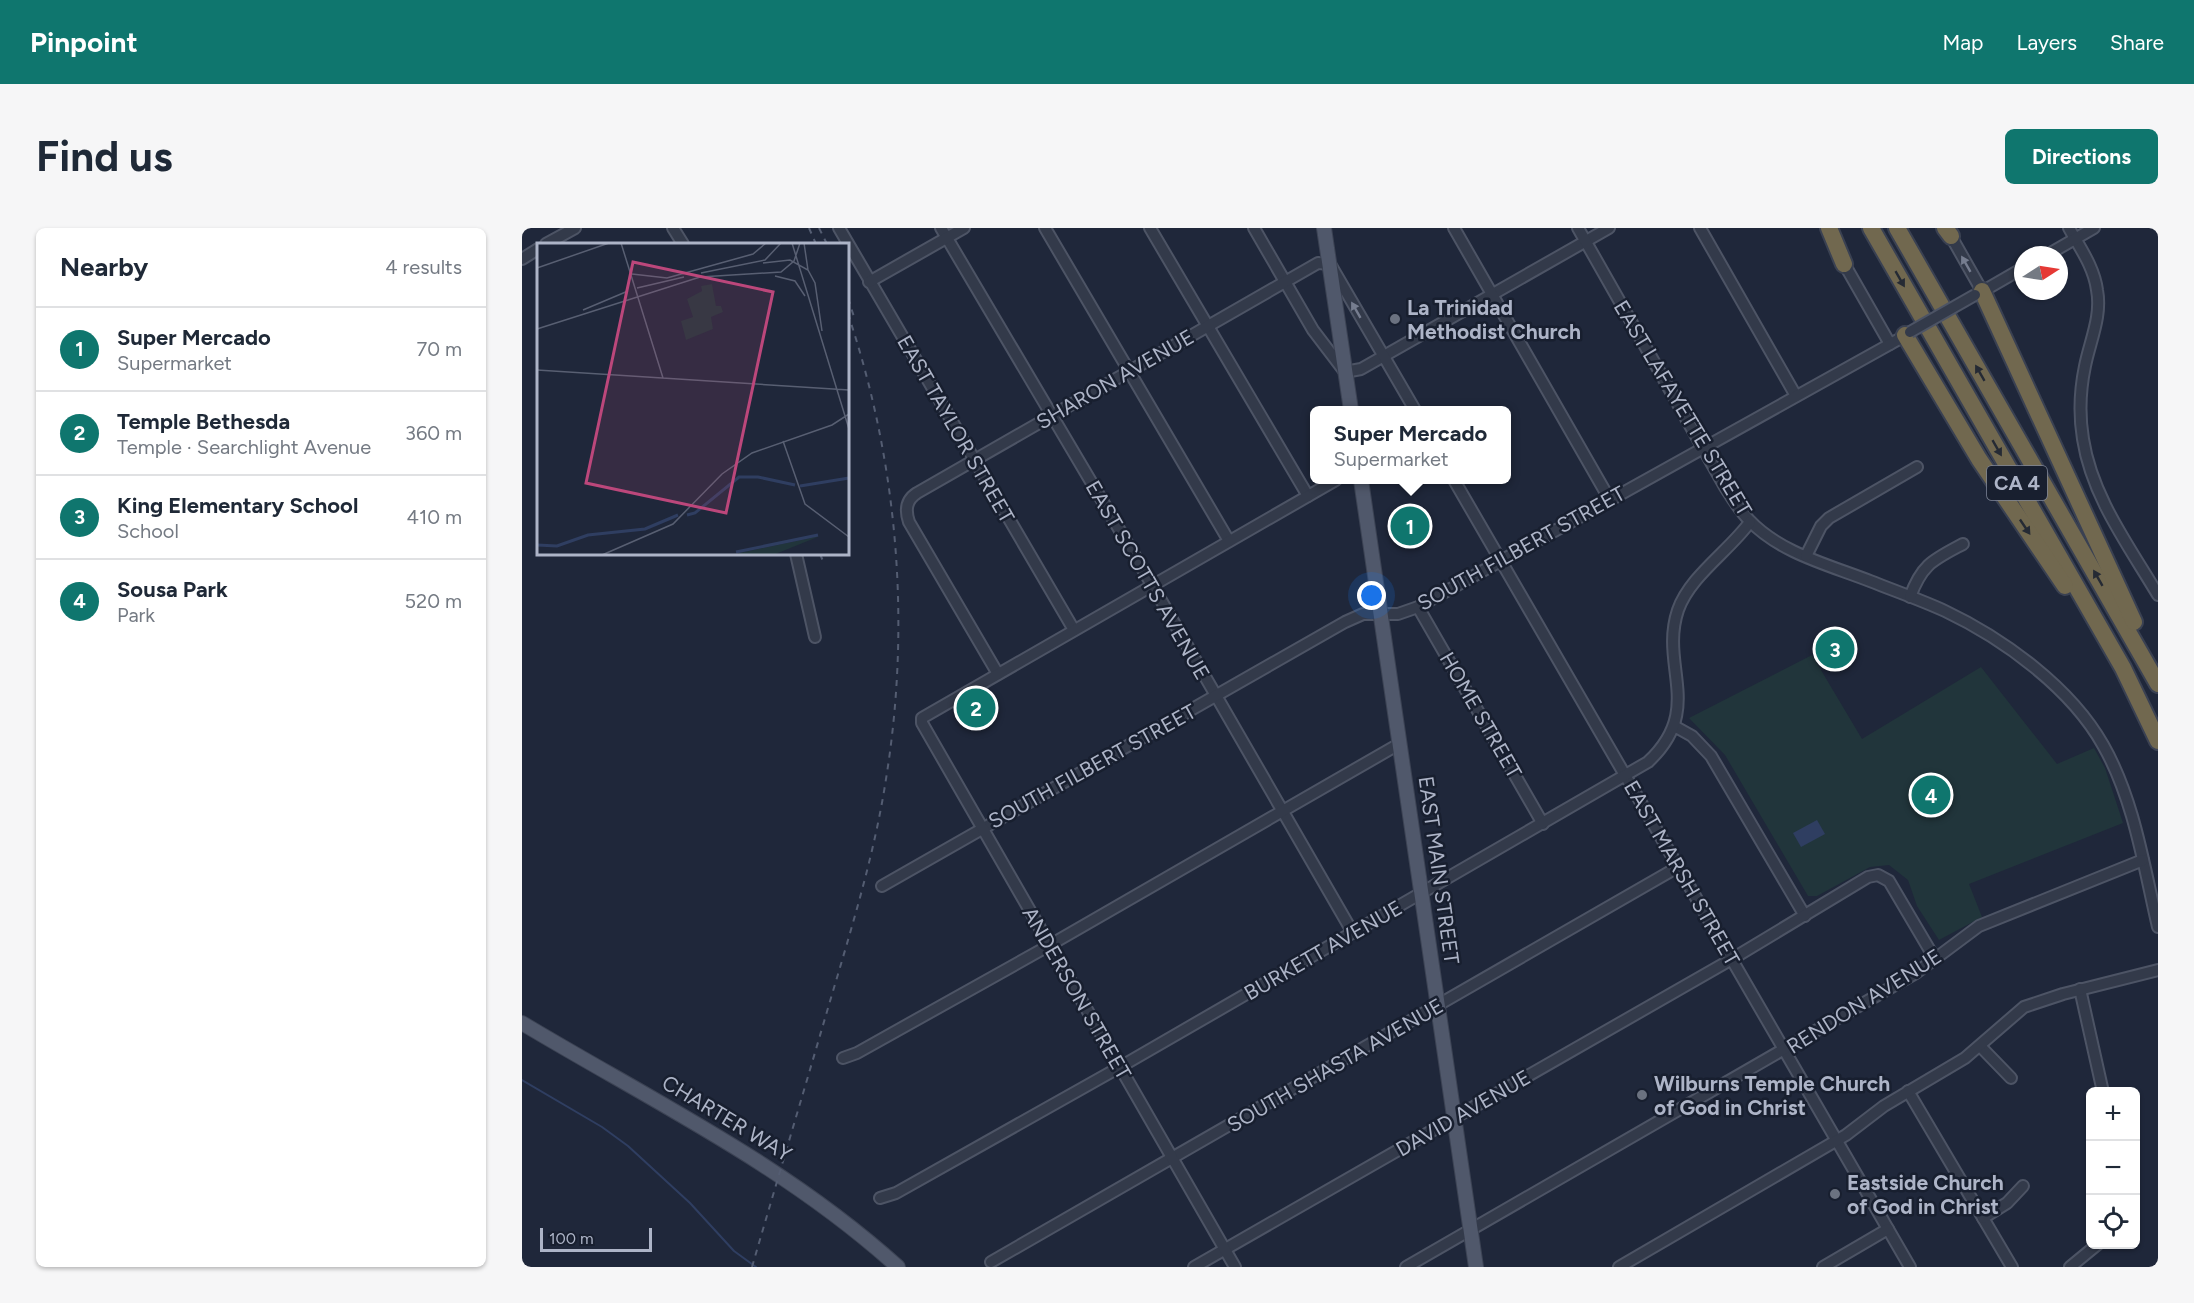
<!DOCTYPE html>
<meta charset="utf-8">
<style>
:root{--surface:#fff;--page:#f6f6f7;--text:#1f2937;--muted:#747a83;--line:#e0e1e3;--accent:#0f766e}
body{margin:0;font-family:Figtree,sans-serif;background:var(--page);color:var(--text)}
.controls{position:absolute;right:18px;bottom:18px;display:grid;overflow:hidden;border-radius:9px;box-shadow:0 2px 4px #0004}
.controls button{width:54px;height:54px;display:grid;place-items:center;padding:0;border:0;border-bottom:2px solid var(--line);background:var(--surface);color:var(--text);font:30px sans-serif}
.compass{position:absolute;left:1492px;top:18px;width:54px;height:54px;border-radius:50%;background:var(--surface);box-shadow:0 2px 4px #0004;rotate:78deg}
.scale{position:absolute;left:18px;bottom:15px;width:112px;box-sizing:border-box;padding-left:6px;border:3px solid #adb4c7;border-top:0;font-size:16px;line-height:21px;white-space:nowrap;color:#adb4c7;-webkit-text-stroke:4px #181f2f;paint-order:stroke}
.you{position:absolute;left:850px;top:368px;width:21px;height:21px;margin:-15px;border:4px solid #fff;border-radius:50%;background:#1a73e8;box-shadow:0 0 0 9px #1a73e833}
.badge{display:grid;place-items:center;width:39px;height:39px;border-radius:50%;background:var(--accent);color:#fff;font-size:20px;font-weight:700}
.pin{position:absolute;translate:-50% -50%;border:3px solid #fff;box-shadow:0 2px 6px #0006}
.popup{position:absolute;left:788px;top:178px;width:201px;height:78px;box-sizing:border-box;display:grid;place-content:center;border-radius:9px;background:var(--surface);filter:drop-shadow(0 2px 4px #0005);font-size:20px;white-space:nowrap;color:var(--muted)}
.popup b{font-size:22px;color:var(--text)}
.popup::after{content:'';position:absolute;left:50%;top:100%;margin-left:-12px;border:12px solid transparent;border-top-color:var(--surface)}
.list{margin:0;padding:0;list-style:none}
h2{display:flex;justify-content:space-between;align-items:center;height:78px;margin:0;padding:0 24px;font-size:26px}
h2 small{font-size:20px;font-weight:400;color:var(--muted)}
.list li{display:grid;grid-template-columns:39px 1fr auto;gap:18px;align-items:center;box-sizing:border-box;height:84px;padding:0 24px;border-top:2px solid var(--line)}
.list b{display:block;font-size:22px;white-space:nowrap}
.list p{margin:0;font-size:20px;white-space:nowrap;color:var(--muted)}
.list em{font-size:20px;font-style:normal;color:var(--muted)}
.icon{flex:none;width:33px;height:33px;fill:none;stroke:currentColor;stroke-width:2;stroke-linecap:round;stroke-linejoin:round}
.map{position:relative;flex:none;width:1636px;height:1039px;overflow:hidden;border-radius:9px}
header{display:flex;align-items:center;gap:36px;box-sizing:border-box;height:84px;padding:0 30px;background:var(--accent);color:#fff}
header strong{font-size:28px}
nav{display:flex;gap:33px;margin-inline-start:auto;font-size:21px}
.intro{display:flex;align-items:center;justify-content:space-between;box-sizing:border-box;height:144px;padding:0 36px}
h1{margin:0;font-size:42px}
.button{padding:15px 27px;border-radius:9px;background:var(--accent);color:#fff;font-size:21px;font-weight:700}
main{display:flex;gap:36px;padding:0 36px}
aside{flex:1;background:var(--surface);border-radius:9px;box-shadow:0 2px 4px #0004}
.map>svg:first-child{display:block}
</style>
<header>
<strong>Pinpoint</strong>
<nav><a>Map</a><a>Layers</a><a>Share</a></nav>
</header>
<div class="intro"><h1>Find us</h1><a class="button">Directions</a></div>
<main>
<aside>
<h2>Nearby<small>4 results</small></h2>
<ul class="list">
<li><span class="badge">1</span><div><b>Super Mercado</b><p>Supermarket</p></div><em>70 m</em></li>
<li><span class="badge">2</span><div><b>Temple Bethesda</b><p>Temple · Searchlight Avenue</p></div><em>360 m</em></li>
<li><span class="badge">3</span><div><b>King Elementary School</b><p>School</p></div><em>410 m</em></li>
<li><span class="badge">4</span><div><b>Sousa Park</b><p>Park</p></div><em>520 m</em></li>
</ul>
</aside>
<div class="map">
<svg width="1636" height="1039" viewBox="0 0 1636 1039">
<rect width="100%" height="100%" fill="#1f273a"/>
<path fill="#21353b" d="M1290,427L1340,511L1459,439L1535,536L1572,520L1583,540L1601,595L1447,656L1460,689L1417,712L1395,678L1386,652L1367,637L1348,639L1295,668H1286L1203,527L1167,490Z"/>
<path fill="#2f3e61" d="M1295,592L1303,606L1279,619L1271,605Z"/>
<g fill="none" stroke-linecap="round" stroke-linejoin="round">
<path stroke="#2f3e61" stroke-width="2" d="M0,852L80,899L106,918L168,975L212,1023L234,1039"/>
<defs>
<g id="minor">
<path d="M151,0L161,16"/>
<path d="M317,0L552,402"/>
<path d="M419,0L636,367L831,705"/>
<path d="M523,0L707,313"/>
<path d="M628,0L786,268"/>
<path d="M732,0L791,102L823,144L839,141L1087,0"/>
<path d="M932,0L1088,272"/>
<path d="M1056,0L1203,259C1210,270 1217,282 1227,292C1258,325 1307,337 1348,353C1373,363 1399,372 1423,383C1482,411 1549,460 1581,517C1612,571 1622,639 1636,699"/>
<path d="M1178,0L1274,168"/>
<path d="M1547,0C1558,20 1572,39 1575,62C1580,88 1568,113 1563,138C1558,162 1557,187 1561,211C1570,269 1607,318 1636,367"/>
<path d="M1426,3L1460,63"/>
<path d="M24,16L53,0"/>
<path d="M1525,27L1572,0"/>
<path d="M0,31L16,21"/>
<path d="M1320,32L1368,116"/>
<path d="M347,54L442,0"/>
<path d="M1456,66L1501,40"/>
<path d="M932,252L1388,1039"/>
<path d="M274,326L293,409"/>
<path d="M1284,328L1299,298L1307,290L1395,239"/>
<path d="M1388,369C1400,336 1411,332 1441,316"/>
<path d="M896,379L1021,596"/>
<path d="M476,446L387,294C383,282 384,272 395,265L796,35L808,36L893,182"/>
<path d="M1152,498L1170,508L1189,528L1283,688"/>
<path d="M360,658L823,394L841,386H876L896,379L1388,105"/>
<path d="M1558,761L1581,864"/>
<path d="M1458,818L1489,850"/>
<path d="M321,830L335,825L528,717L877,516"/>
<path d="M1386,863L1490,1039"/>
<path d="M358,970L374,965L598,839L1126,534C1183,481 1137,438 1156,382C1168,348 1207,323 1228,294"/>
<path d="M1461,990L1485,975L1501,958"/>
<path d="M469,1034L1156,639"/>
<path d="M672,1039L1210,731L1346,649L1356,647L1367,653L1413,731"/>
<path d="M713,1039L400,495V490L814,252"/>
<path d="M884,1039L1394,745L1457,698L1621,632"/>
<path d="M1097,1039L1324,907L1362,878L1443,830L1502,779L1541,766L1636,742"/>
<path d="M1301,1039L1366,1001"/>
<path d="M1548,1039L1576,1016"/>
</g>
<g id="major">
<path d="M802,0L829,182"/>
<path d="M839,252L954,1039"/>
<path d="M0,795C130,873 262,936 376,1039"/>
</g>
<g id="highway">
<path d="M1307,0L1322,36"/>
<path d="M1349,0L1601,440L1636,513"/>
<path d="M1375,0L1636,456"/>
<path d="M1423,0L1429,8"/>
<path d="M1460,63L1612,394"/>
<path d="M1383,107L1457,231L1543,358"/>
</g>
</defs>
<use href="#minor" stroke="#4d5465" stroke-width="14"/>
<use href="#major" stroke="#3c4354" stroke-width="16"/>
<use href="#highway" stroke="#3a4152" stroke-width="20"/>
<use href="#minor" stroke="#333a4a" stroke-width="10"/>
<use href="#major" stroke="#50586b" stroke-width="14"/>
<use href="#highway" stroke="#71684f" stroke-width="16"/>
<g stroke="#545d72" stroke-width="2" stroke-dasharray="6 6" stroke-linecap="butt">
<path d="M287,0L294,16"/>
<path d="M297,0L305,16"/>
<path d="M326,70L333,92"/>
<path d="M298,326L301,333"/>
<path d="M230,1039C255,953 281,866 306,780C328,705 352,629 364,551C389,396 376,235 326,86"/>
</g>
<defs>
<path id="minor-bridge" d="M1388,104L1453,67"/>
</defs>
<use href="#minor-bridge" stroke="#4d5465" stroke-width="14" stroke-linecap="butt"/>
<use href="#minor-bridge" stroke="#333a4a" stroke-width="10"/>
</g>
<defs><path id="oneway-solid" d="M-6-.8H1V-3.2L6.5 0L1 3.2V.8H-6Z" transform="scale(1.5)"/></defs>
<g fill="#767d8f">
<use href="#oneway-solid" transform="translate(1444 36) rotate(-120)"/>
<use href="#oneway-solid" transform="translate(834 82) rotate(-120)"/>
</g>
<g fill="#252a34">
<use href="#oneway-solid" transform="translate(1378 51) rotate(60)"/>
<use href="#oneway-solid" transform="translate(1458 145) rotate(-120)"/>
<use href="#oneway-solid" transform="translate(1475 220) rotate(60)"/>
<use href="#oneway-solid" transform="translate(1503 299) rotate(56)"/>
<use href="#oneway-solid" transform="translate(1576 350) rotate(-120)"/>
</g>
<g fill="#6b7280" stroke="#181f2f" stroke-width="2">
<circle cx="873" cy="91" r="6"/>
<circle cx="1120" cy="867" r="6"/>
<circle cx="1313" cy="966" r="6"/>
</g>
<g text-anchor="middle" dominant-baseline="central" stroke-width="5" stroke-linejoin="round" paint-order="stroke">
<rect fill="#181f2f" stroke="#808799" stroke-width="1.5" x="1465" y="238" width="60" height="34" rx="4.5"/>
<g font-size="20" font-weight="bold" fill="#adb4c7">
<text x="1495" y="255">CA 4</text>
</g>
<g font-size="21" font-weight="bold" fill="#adb4c7" stroke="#181f2f" text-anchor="start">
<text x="885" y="79">La Trinidad<tspan x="885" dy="24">Methodist Church</tspan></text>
<text x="1132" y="855">Wilburns Temple Church<tspan x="1132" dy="24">of God in Christ</tspan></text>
<text x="1325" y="954">Eastside Church<tspan x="1325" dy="24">of God in Christ</tspan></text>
</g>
<g font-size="21" fill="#adb4c7" stroke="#181f2f">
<text transform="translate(593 151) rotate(-30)">SHARON AVENUE</text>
<text transform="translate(1161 180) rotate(59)">EAST LAFAYETTE STREET</text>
<text transform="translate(434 201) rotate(60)">EAST TAYLOR STREET</text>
<text transform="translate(999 320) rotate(-29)">SOUTH FILBERT STREET</text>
<text transform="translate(626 352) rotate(60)">EAST SCOTTS AVENUE</text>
<text transform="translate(959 487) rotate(60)">HOME STREET</text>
<text transform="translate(570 538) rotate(-29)">SOUTH FILBERT STREET</text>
<text transform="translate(917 642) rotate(82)">EAST MAIN STREET</text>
<text transform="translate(1160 645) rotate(60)">EAST MARSH STREET</text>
<text transform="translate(801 722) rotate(-30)">BURKETT AVENUE</text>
<text transform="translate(555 765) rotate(60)">ANDERSON STREET</text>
<text transform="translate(1342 773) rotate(-32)">RENDON AVENUE</text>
<text transform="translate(813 837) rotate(-30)">SOUTH SHASTA AVENUE</text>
<text transform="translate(941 885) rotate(-30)">DAVID AVENUE</text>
<text transform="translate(205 890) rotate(31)">CHARTER WAY</text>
</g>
</g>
<g transform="translate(15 15)">
<rect width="312" height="312" fill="#1f273a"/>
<path d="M175,41L179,63H184L186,69L174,74L176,86L149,97L144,78L156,74L150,56L165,48L164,43ZM283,293L236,312H202V310Z" fill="#21353b"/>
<path fill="none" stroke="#2f3e61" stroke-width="3" d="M263,243L312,235M150,272L158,270L202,234H221L258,242M0,302L20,303L51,292L108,286L141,272M199,309L281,292"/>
<path fill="none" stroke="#585f72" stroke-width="1.5" d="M84,0L126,135M255,0L312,186M267,0L271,27M226,20L253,17L271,27L278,40L285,88M0,25L72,0M164,30L228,17L244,0M95,31L130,35L216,11L229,0M238,33L258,38L268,53M100,45L147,34M46,67L91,48M0,86L163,34L244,29L257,18L263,0M0,127L312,147M246,198L268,261L312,294M65,312L136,281L185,231L215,210L295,182L312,171"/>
<path fill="#bc477b" fill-opacity="0.15" stroke="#bc477b" stroke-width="3" d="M96,19L236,49L189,270L49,240Z"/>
<rect width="312" height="312" fill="none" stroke="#adb4c7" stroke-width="3"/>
</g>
</svg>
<div class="controls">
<button>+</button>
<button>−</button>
<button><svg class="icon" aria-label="locate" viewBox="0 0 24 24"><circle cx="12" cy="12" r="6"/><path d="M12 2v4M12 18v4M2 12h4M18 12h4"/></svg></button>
</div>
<svg class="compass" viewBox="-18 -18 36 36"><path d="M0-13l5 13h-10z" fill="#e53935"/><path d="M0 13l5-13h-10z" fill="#747a83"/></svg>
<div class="scale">100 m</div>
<div class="you"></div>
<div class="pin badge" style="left:888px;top:298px">1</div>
<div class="popup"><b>Super Mercado</b>Supermarket</div>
<div class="pin badge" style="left:454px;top:480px">2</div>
<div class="pin badge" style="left:1313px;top:421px">3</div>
<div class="pin badge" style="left:1409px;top:567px">4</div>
</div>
</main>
